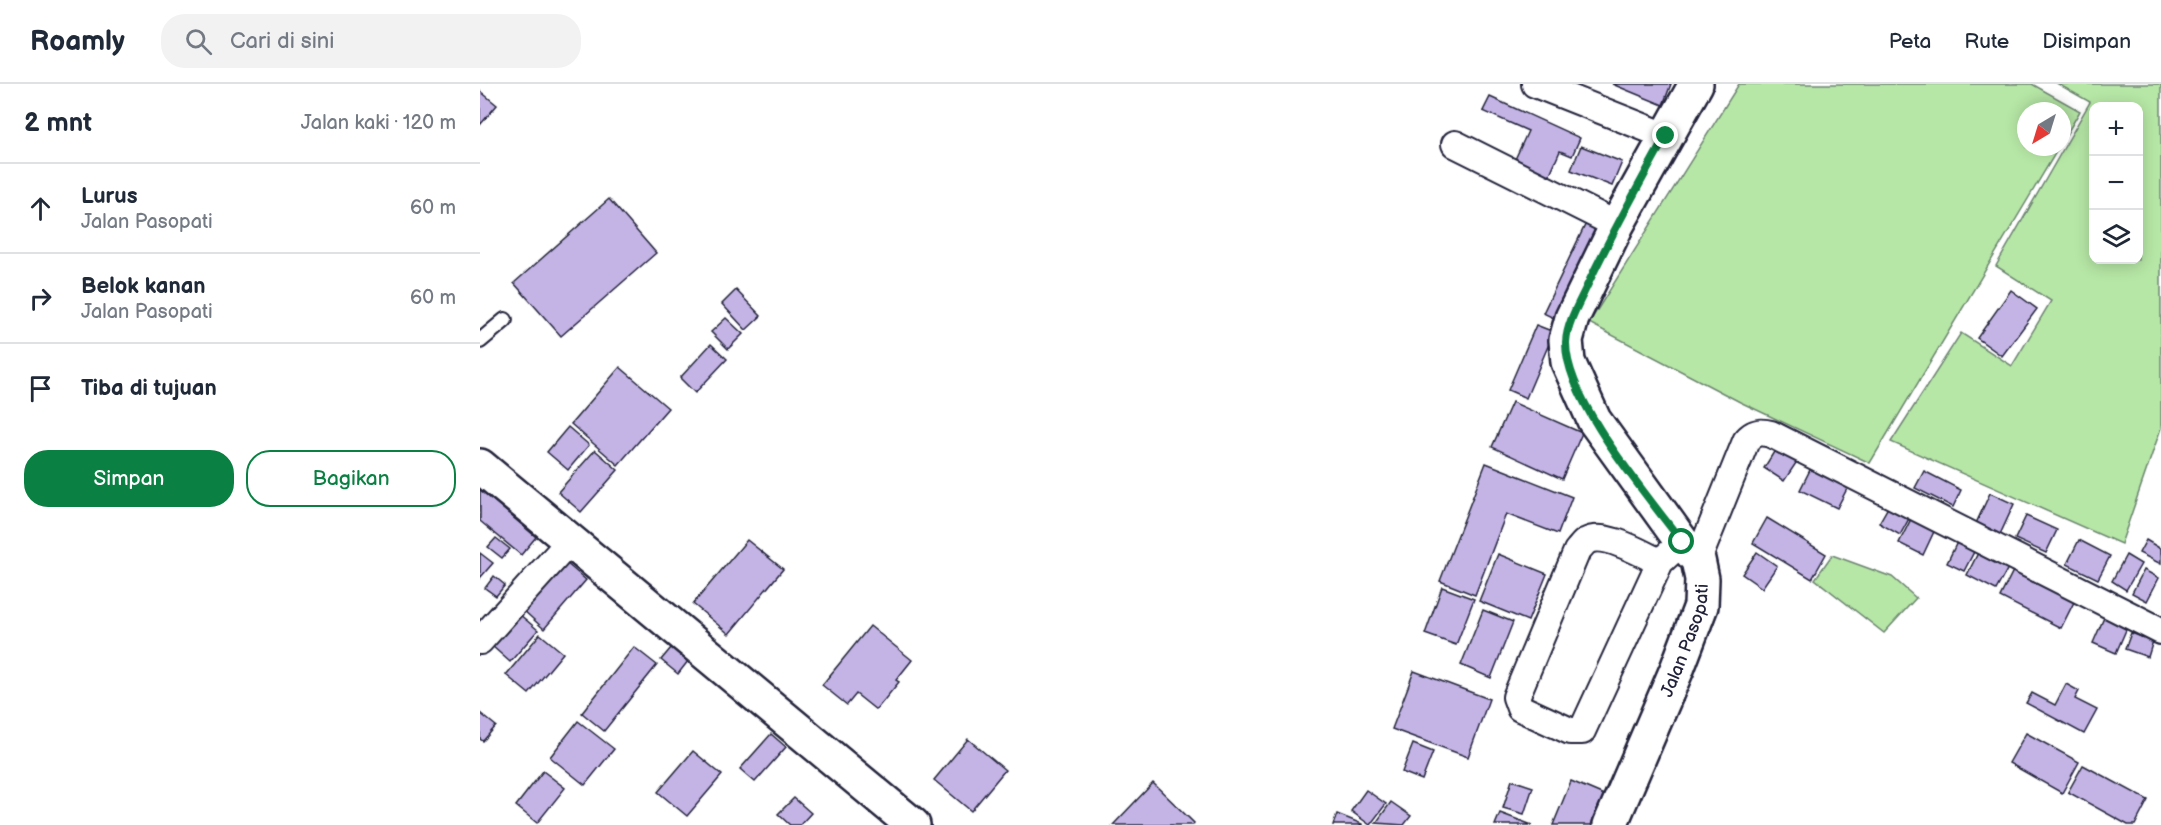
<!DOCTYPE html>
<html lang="id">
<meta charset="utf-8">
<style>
:root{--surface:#fff;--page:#f2f2f3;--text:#1f2937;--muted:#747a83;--line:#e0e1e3;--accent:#0b8043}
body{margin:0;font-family:"Balsamiq Sans",sans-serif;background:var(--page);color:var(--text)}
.controls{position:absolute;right:18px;top:18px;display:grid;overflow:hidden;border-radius:12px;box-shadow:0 3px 15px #0003}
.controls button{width:54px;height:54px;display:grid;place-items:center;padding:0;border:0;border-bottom:2px solid var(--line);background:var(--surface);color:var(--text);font:30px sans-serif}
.compass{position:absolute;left:1537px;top:18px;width:54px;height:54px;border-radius:50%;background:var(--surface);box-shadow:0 3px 15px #0003;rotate:218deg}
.stop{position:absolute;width:18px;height:18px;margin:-14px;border:4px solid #0b8043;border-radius:50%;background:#fff}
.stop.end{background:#0b8043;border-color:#fff;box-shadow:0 2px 6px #0008}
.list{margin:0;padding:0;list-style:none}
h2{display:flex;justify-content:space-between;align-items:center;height:78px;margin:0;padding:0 24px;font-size:26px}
h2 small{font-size:20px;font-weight:400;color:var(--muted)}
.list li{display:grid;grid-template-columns:39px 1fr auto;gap:18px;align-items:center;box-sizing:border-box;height:90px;padding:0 24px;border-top:2px solid var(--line)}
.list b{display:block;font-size:22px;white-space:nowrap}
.list p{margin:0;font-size:20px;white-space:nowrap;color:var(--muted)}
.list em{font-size:20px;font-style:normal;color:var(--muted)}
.actions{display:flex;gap:12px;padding:18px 24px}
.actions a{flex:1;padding:14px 0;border:2px solid var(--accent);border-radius:24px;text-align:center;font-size:21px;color:var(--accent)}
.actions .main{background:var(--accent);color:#fff}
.icon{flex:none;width:33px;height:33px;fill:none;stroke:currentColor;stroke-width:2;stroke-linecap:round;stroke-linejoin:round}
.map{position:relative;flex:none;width:1681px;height:741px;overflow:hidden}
header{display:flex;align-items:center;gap:36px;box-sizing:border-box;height:84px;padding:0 30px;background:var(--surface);border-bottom:2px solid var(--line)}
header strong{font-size:28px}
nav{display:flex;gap:33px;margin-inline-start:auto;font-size:21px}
.search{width:420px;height:54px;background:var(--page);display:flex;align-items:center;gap:15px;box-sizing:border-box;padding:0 21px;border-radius:24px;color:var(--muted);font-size:22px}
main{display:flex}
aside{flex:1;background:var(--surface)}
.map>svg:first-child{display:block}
</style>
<header>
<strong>Roamly</strong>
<div class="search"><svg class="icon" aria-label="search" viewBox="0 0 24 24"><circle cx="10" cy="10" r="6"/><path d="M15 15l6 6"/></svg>Cari di sini</div>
<nav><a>Peta</a><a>Rute</a><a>Disimpan</a></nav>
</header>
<main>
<aside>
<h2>2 mnt<small>Jalan kaki · 120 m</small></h2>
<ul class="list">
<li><svg class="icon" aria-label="ahead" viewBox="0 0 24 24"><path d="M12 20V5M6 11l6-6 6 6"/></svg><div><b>Lurus</b><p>Jalan Pasopati</p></div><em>60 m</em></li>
<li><svg class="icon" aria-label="right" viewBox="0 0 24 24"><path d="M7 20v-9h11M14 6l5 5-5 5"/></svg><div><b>Belok kanan</b><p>Jalan Pasopati</p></div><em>60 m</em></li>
<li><svg class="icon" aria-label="arrive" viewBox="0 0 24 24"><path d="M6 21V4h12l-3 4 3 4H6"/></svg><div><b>Tiba di tujuan</b></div></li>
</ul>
<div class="actions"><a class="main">Simpan</a><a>Bagikan</a></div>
</aside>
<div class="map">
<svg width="1681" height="741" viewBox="0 0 1681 741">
<rect width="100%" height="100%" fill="#fff"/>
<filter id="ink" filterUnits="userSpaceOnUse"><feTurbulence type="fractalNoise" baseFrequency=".0167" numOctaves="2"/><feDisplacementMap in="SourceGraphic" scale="12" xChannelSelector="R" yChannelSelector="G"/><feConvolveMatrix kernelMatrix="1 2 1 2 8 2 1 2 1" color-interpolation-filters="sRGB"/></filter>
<g filter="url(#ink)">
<g fill="#b6e7a6" stroke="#6c8470" stroke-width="1.5" fill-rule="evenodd">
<path d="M1259,0H1552L1600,27L1582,58V27H1546V63H1579L1390,379L1260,318L1109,239Z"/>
<path d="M1578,0H1681V344L1641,460L1411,358L1481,249L1532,282L1571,217L1516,182L1610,18ZM1658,22V176H1614V22Z"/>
<path d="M1352,471L1412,493L1436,514L1404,549L1335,495Z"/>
</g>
<g fill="#c3b4e5" stroke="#22223b" stroke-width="1.5">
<path d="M1132,0H1191L1183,21Z"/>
<path d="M0,7L17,21L0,41Z"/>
<path d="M1010,13L1100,54L1092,72L1080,67L1066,99L1031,84L1048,47L1003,27Z"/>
<path d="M1101,62L1142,78L1132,102L1091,86Z"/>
<path d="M129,115L176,169L81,252L34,199Z"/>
<path d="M1108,135L1123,142L1078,236L1063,229Z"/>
<path d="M256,206L281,232L266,246L242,220Z"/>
<path d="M1531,206L1557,225L1522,272L1497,254Z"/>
<path d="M246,234L263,250L248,265L231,248Z"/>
<path d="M1056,241L1074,248L1046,314L1028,306Z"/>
<path d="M231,260L247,275L215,309L200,294Z"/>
<path d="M140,283L188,324L138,381L91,340Z"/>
<path d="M1032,318L1102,349L1082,395L1012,363Z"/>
<path d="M88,343L109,361L88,386L67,368Z"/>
<path d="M1297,363L1318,376L1304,397L1284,384Z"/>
<path d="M115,366L138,386L101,428L78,408Z"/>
<path d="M1006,379L1092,413L1078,450L1026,430L995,511L960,497Z"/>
<path d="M1333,380L1370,399L1357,424L1320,406Z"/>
<path d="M1444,387L1481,406L1473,423L1435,404Z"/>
<path d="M0,405L56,453L41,471L0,437Z"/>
<path d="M1510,409L1534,420L1517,457L1493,446Z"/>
<path d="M1411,418L1432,429L1420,451L1399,439Z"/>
<path d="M1435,427L1458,439L1443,471L1419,459Z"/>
<path d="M1546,432L1577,446L1566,469L1535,455Z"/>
<path d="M1287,434L1346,470L1332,495L1273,459Z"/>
<path d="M16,454L30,465L22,474L8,463Z"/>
<path d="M1479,454L1497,462L1484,487L1467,479Z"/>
<path d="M267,456L303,485L249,550L213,520Z"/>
<path d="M1599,456L1630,472L1618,495L1587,480Z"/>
<path d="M1666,456L1681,465V480L1659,469Z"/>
<path d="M1499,467L1529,482L1516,506L1487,491Z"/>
<path d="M1277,468L1297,482L1282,504L1262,490Z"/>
<path d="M0,469L13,479L0,494Z"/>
<path d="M1018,470L1067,490L1048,537L999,517Z"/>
<path d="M1646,471L1661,480L1646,506L1632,497Z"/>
<path d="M85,478L106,496L64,545L43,526Z"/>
<path d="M1536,481L1597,512L1581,544L1520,513Z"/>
<path d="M1664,486L1679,494L1667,517L1652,509Z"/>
<path d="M14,492L25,501L16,512L5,504Z"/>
<path d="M962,503L994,515L976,561L945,550Z"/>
<path d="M1003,526L1033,538L1011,594L981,581Z"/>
<path d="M1626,529L1649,539L1636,569L1613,559Z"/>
<path d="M39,530L58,546L30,578L12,562Z"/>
<path d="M390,542L432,576L416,596L419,598L396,626L376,610L367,621L342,601Z"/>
<path d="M1651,549L1673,557L1668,573L1645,565Z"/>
<path d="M60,550L83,569L49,610L26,591Z"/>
<path d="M196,558L212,572L198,590L181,576Z"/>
<path d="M154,563L177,581L124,647L102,629Z"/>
<path d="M934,587L1009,615L988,673L912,645Z"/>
<path d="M1586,600L1599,607L1595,615L1617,626L1604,650L1546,619L1552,609L1575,621Z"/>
<path d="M0,629L16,642L3,657L0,655Z"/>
<path d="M98,637L134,665L105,701L70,673Z"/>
<path d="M1546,649L1599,678L1582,709L1529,679Z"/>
<path d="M291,650L306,663L275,698L260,685Z"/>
<path d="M488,655L525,686L491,727L454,696Z"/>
<path d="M933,660L953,668L942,696L922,688Z"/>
<path d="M213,667L242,691L207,732L178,708Z"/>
<path d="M1603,681L1668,716L1655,741H1648L1588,708Z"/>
<path d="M63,687L85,704L57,739L36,722Z"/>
<path d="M1032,696L1053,703L1044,730L1023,724Z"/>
<path d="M1091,697L1124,711L1111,741H1073Z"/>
<path d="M673,699L714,739L713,741H633Z"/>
<path d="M886,706L906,720L890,741L871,727Z"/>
<path d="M314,714L331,729L320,741H310L298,730Z"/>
<path d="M911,718L931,732L924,741L896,739Z"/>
<path d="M1020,729L1052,741H1015Z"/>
<path d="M857,730L882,740V741H853Z"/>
</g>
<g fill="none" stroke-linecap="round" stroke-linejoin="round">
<defs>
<path id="lane" d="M0,257L25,236"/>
<g id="street">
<path d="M1055,0L1186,52"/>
<path d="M975,60L1137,141"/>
<path d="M1218,476L1266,357C1273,348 1280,347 1291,350L1681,547"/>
<path d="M1180,478L1102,647H1090L1040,624L1036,613L1097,467C1100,464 1103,459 1107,457C1125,447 1164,471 1180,478L1202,458"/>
<path d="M0,557L90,457"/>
</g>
<g id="secondary">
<path d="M0,382L433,741"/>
<path id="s1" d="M1130,741L1197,585L1221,522L1222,495L1218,476L1202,458L1114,336L1088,278L1086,256L1092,234L1137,141L1216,0"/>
</g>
</defs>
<use href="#lane" stroke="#22223b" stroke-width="18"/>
<use href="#street" stroke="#22223b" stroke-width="30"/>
<use href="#secondary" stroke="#22223b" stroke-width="38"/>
<use href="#lane" stroke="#fff" stroke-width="14"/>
<use href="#street" stroke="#fff" stroke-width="26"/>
<use href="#secondary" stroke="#fff" stroke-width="33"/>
</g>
</g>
<g fill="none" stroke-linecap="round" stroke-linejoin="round" filter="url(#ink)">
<path stroke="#0b8043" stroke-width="8" d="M1186,52C1158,102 1131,151 1107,202C1099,219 1087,239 1086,258C1085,316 1167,411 1202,458"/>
</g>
<g text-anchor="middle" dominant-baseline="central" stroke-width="4.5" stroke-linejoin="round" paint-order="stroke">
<g font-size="18" fill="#22223b" stroke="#fff">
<text stroke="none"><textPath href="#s1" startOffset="200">Jalan Pasopati</textPath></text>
</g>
</g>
</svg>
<div class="controls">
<button>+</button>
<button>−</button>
<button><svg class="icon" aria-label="layers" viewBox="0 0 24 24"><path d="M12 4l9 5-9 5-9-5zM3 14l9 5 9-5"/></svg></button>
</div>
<svg class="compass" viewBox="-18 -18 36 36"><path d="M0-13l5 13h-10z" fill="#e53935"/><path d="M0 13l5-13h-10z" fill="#747a83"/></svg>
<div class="stop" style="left:1202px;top:458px"></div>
<div class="stop end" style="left:1186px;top:52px"></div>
</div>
</main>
